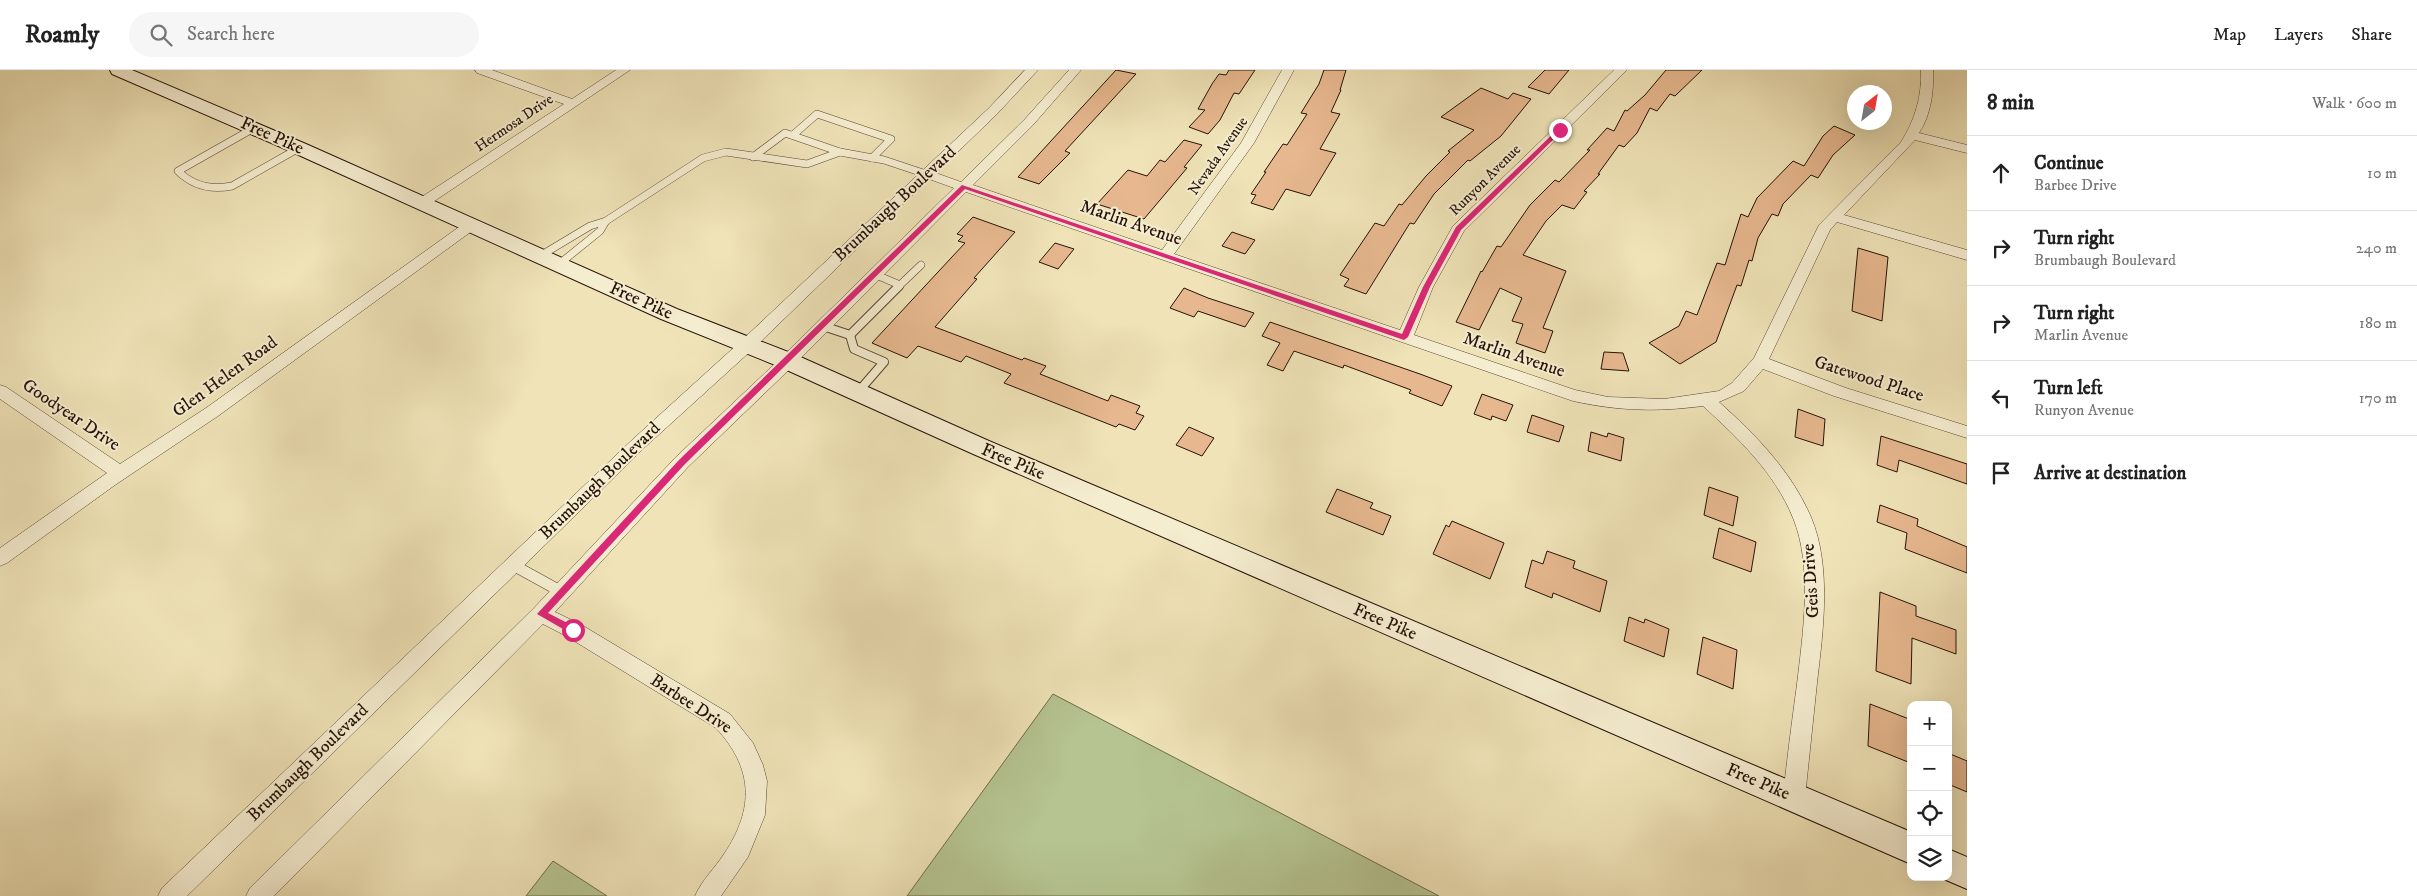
<!DOCTYPE html>
<meta charset="utf-8">
<style>
:root{--surface:#fff;--page:#f6f6f6;--text:#222;--muted:#767676;--line:#e0e0e0}
body{margin:0;font-family:"IM FELL DW Pica",serif;background:var(--page);color:var(--text)}
.controls{position:absolute;right:15px;bottom:15px;display:grid;overflow:hidden;border-radius:10px;box-shadow:0 5px 20px #0002}
.controls button{width:45px;height:45px;display:grid;place-items:center;padding:0;border:0;border-bottom:1px solid var(--line);background:var(--surface);color:var(--text);font:25px sans-serif}
.compass{position:absolute;left:1847px;top:15px;width:45px;height:45px;border-radius:50%;background:var(--surface);box-shadow:0 5px 20px #0002;rotate:31deg}
.stop{position:absolute;width:15px;height:15px;margin:-11px;border:4px solid #db2777;border-radius:50%;background:#fff}
.stop.end{background:#db2777;border-color:#fff;box-shadow:0 1px 5px #0008}
.list{margin:0;padding:0;list-style:none}
h2{display:flex;justify-content:space-between;align-items:center;height:65px;margin:0;padding:0 20px;font-size:21px}
h2 small{font-size:16px;font-weight:400;color:var(--muted)}
.list li{display:grid;grid-template-columns:32px 1fr auto;gap:15px;align-items:center;box-sizing:border-box;height:75px;padding:0 20px;border-top:1px solid var(--line)}
.list b{display:block;font-size:19px;white-space:nowrap}
.list p{margin:0;font-size:16px;white-space:nowrap;color:var(--muted)}
.list em{font-size:16px;font-style:normal;color:var(--muted)}
.icon{flex:none;width:28px;height:28px;fill:none;stroke:currentColor;stroke-width:2;stroke-linecap:round;stroke-linejoin:round}
.map{position:relative;flex:none;width:1967px;height:826px;overflow:hidden}
header{display:flex;align-items:center;gap:30px;box-sizing:border-box;height:70px;padding:0 25px;background:var(--surface);border-bottom:1px solid var(--line)}
header strong{font-size:24px}
nav{display:flex;gap:28px;margin-inline-start:auto;font-size:18px}
.search{width:350px;height:45px;background:var(--page);display:flex;align-items:center;gap:12px;box-sizing:border-box;padding:0 18px;border-radius:28px;color:var(--muted);font-size:19px}
main{display:flex}
aside{flex:1;background:var(--surface)}
.map>svg:first-child{display:block}
</style>
<header>
<strong>Roamly</strong>
<div class="search"><svg class="icon" aria-label="search" viewBox="0 0 24 24"><circle cx="10" cy="10" r="6"/><path d="M15 15l6 6"/></svg>Search here</div>
<nav><a>Map</a><a>Layers</a><a>Share</a></nav>
</header>
<main>
<div class="map">
<svg width="1967" height="826" viewBox="0 0 1967 826">
<rect width="100%" height="100%" fill="#efe3b7"/>
<filter id="stains"><feTurbulence type="fractalNoise" baseFrequency=".004" numOctaves="4"/><feColorMatrix values="0 0 0 0 .2 0 0 0 0 .09 0 0 0 0 .02 0 0 0 .5 -.17"/></filter>
<radialGradient id="worn" r=".72"><stop offset=".6" stop-color="#630" stop-opacity="0"/><stop offset="1" stop-color="#630" stop-opacity=".3"/></radialGradient>
<g fill="#b5c491" stroke="#6d6b4c">
<path d="M1053,624L1439,826H907Z"/>
<path d="M553,791L607,826H526Z"/>
</g>
<g fill="#e7b88f" stroke="#251207">
<path d="M1116,0L1136,4L1065,81L1070,83L1039,114L1018,107Z"/>
<path d="M1229,0H1255L1239,24L1234,23L1220,50L1208,64L1189,57L1205,40L1198,39L1212,14L1219,4L1226,5Z"/>
<path d="M1324,0H1346L1340,20H1341L1331,42L1340,44L1320,79L1336,83L1310,126L1286,119L1273,140L1251,133L1256,125L1251,124L1266,102H1264L1283,74L1287,75L1307,44L1301,43L1319,14Z"/>
<path d="M1545,0H1569L1549,24L1528,17Z"/>
<path d="M1666,0H1702L1675,26L1670,24L1657,41L1650,38L1637,63L1624,77L1619,75L1598,104H1600L1584,121L1587,122L1574,139L1562,135L1546,151L1523,185L1566,201L1543,258L1553,261L1545,283L1516,273L1523,254L1512,251L1522,228L1500,218L1479,260L1456,252L1481,201L1482,202L1497,176L1501,177L1530,135L1555,110L1559,112L1590,80H1587L1607,58L1614,61L1625,40L1627,41L1645,25Z"/>
<path d="M1481,18L1508,29L1513,23L1531,29L1501,66L1470,91L1468,90L1434,124L1414,154L1410,153L1366,224L1344,216L1349,209L1340,205L1375,153L1384,156L1399,134L1402,135L1426,106L1450,82L1448,81L1474,60L1441,47Z"/>
<path d="M1834,56L1855,65L1833,85L1818,108L1811,105L1783,134L1778,146L1772,144L1758,168L1752,191L1749,190L1741,216L1737,215L1716,272L1680,294L1649,273L1679,256L1686,241L1697,245L1717,193L1725,195L1741,144L1748,147L1757,128L1793,91L1804,96L1823,66Z"/>
<path d="M1184,70L1202,75L1184,97L1187,98L1144,149L1097,134L1128,100L1147,106L1160,90L1165,92Z"/>
<path d="M973,147L1015,162L974,208L977,209L935,257L1022,290L1024,288L1046,296L1040,304L1108,331L1111,325L1140,336L1136,343L1144,346L1135,360L1119,354L1116,357L1004,313L1011,304L966,286L961,292L918,276L907,288L872,273L965,173L958,171L963,166L957,164Z"/>
<path d="M1232,162L1255,170L1245,184L1222,176Z"/>
<path d="M1055,173L1074,179L1058,199L1039,192Z"/>
<path d="M1858,178L1888,187L1882,251L1852,241Z"/>
<path d="M1184,218L1208,228L1254,243L1245,257L1198,241L1194,247L1170,238Z"/>
<path d="M1270,252L1420,304L1452,316L1442,336L1409,323L1411,320L1344,295L1343,298L1294,281L1283,301L1267,295L1280,273L1262,266Z"/>
<path d="M1604,282L1623,283L1629,301L1601,299Z"/>
<path d="M1482,324L1513,335L1506,351L1492,346L1491,350L1474,344Z"/>
<path d="M1798,339L1825,349L1823,376L1795,367Z"/>
<path d="M1532,345L1564,356L1559,372L1527,362Z"/>
<path d="M1189,357L1214,368L1202,386L1176,375Z"/>
<path d="M1591,362L1607,367L1608,363L1624,368L1621,391L1588,381Z"/>
<path d="M1881,366L1967,394V414L1899,390L1897,402L1877,395Z"/>
<path d="M1709,417L1738,427L1733,456L1704,445Z"/>
<path d="M1337,419L1373,433L1370,438L1391,446L1383,465L1326,442Z"/>
<path d="M1880,435L1918,449L1917,456L1967,477V503L1905,479L1907,463L1877,452Z"/>
<path d="M1452,451L1504,473L1490,509L1433,484L1446,455L1449,457Z"/>
<path d="M1719,458L1756,472L1751,502L1713,488Z"/>
<path d="M1547,481L1575,491L1573,498L1607,511L1600,542L1553,523L1552,528L1525,517L1532,490L1543,494Z"/>
<path d="M1880,522L1916,536V546L1956,560V584L1912,568L1911,614L1876,601Z"/>
<path d="M1629,547L1644,553L1645,549L1669,559L1664,587L1624,571Z"/>
<path d="M1703,567L1737,580L1733,619L1697,604Z"/>
<path d="M1870,634L1909,649L1908,692L1868,676Z"/>
<path d="M1948,683L1967,691V722L1948,714Z"/>
</g>
<g fill="none" stroke-linecap="round" stroke-linejoin="round">
<defs>
<g id="service-far2">
<path d="M254,58L178,101C193,116 212,120 232,116L299,78"/>
<path d="M793,65L817,44L891,69L872,88"/>
<path d="M753,87L785,63L840,82"/>
<path d="M606,151L703,88L726,82L807,94L840,82L884,90L926,104"/>
<path d="M540,186L590,156L606,151L600,161L558,195"/>
<path d="M874,204L900,215L898,217"/>
<path d="M900,215L921,195"/>
</g>
<g id="service-far1">
<path d="M823,256L850,265L899,216"/>
<path d="M850,265L854,279L884,292L858,322"/>
</g>
<path id="service" d="M513,495L562,522"/>
<g id="minor">
<path d="M475,0H492L572,29L616,0H630L427,136H417L415,133L417,130L564,34L477,3Z"/>
<path d="M1025,0H1038L997,44L936,103L961,112L1025,49L1069,0H1081L1033,55L973,115L1162,180L1241,73L1282,0H1294L1254,73L1174,184L1400,260L1419,217L1453,156L1614,0H1627L1464,161L1433,217L1414,265L1575,320L1608,327L1664,329L1719,321L1732,313L1754,288L1819,155L1901,72C1915,50 1922,26 1921,0H1933C1934,21 1931,45 1919,63L1967,75V83L1915,70L1844,145L1967,180V190L1837,152L1830,160L1769,289L1846,318L1967,356V368L1834,326L1763,299L1744,321L1719,332C1756,365 1791,401 1811,447C1832,497 1823,562 1817,613C1813,651 1809,689 1805,727L1802,734L1794,737L1786,734L1783,727C1787,689 1792,651 1797,614C1803,563 1813,496 1793,448C1775,403 1738,368 1703,336C1656,342 1619,341 1573,331L966,122L794,295L688,397L555,542L580,554L730,644L753,673L763,695L767,711L765,745L748,787L721,826H695C702,810 715,798 724,784C755,738 753,698 716,658L566,566L543,554L274,826H246L250,818L534,538L676,387L782,287L954,118L929,109L753,279L644,378L187,826H158L162,818L632,370L741,271L989,38Z"/>
<path d="M471,151L478,155L476,158L218,346L115,415L7,493L0,496V478L107,403L0,329V315L6,317L120,394L206,338L466,152Z"/>
</g>
<g id="secondary">
<path d="M110,0H132L306,74L677,239L796,285L989,371L1911,762V794L971,383L780,297L661,249L292,82L112,4Z"/>
<path d="M1948,779L1967,787V819L1939,807H1948Z"/>
</g>
</defs>
<use href="#service-far2" stroke="#584633" stroke-width="8"/>
<use href="#service-far1" stroke="#584633" stroke-width="10"/>
<use href="#service" stroke="#584633" stroke-width="12"/>
<use href="#minor" stroke="#584633" stroke-width="1"/>
<use href="#secondary" stroke="#251207" stroke-width="2"/>
<use href="#service-far2" stroke="#f5edd0" stroke-width="7"/>
<use href="#service-far1" stroke="#f5edd0" stroke-width="8"/>
<use href="#service" stroke="#f5edd0" stroke-width="11"/>
<use href="#minor" fill="#f5edd0" fill-rule="evenodd"/>
<use href="#secondary" fill="#f5edd0" fill-rule="evenodd"/>
</g>
<path fill="#db2777" d="M1558,59L1563,60L1461,160L1430,217L1408,267L1404,270L965,119L685,394L548,543L577,558V563H570L537,544L679,390L962,115L1402,264L1423,217L1456,157Z"/>
<g text-anchor="middle" dominant-baseline="central" stroke-width="4" stroke-linejoin="round" paint-order="stroke">
<g font-size="15" fill="#251207" stroke="#f5edd0">
<text transform="translate(514 53) rotate(-34)">Hermosa Drive</text>
<text transform="translate(1218 86) rotate(-55)">Nevada Avenue</text>
<text transform="translate(1485 110) rotate(-45)">Runyon Avenue</text>
</g>
<g font-size="18" fill="#251207" stroke="#f5edd0">
<text transform="translate(272 66) rotate(24)">Free Pike</text>
<text transform="translate(895 134) rotate(-43)">Brumbaugh Boulevard</text>
<text transform="translate(1131 153) rotate(19)">Marlin Avenue</text>
<text transform="translate(641 231) rotate(24)">Free Pike</text>
<text transform="translate(1514 285) rotate(19)">Marlin Avenue</text>
<text transform="translate(225 307) rotate(-36)">Glen Helen Road</text>
<text transform="translate(1869 309) rotate(18)">Gatewood Place</text>
<text transform="translate(71 345) rotate(34)">Goodyear Drive</text>
<text transform="translate(1013 392) rotate(23)">Free Pike</text>
<text transform="translate(600 411) rotate(-44)">Brumbaugh Boulevard</text>
<text transform="translate(1811 511) rotate(-94)">Geis Drive</text>
<text transform="translate(1385 552) rotate(23)">Free Pike</text>
<text transform="translate(691 634) rotate(33)">Barbee Drive</text>
<text transform="translate(308 693) rotate(-44)">Brumbaugh Boulevard</text>
<text transform="translate(1758 712) rotate(23)">Free Pike</text>
</g>
</g>
<rect width="100%" height="100%" filter="url(#stains)"/>
<rect width="100%" height="100%" fill="url(#worn)"/>
</svg>
<div class="controls">
<button>+</button>
<button>−</button>
<button><svg class="icon" aria-label="locate" viewBox="0 0 24 24"><circle cx="12" cy="12" r="6"/><path d="M12 2v4M12 18v4M2 12h4M18 12h4"/></svg></button>
<button><svg class="icon" aria-label="layers" viewBox="0 0 24 24"><path d="M12 4l9 5-9 5-9-5zM3 14l9 5 9-5"/></svg></button>
</div>
<svg class="compass" viewBox="-18 -18 36 36"><path d="M0-13l5 13h-10z" fill="#e53935"/><path d="M0 13l5-13h-10z" fill="#767676"/></svg>
<div class="stop" style="left:573px;top:560px"></div>
<div class="stop end" style="left:1560px;top:60px"></div>
</div>
<aside>
<h2>8 min<small>Walk · 600 m</small></h2>
<ul class="list">
<li><svg class="icon" aria-label="ahead" viewBox="0 0 24 24"><path d="M12 20V5M6 11l6-6 6 6"/></svg><div><b>Continue</b><p>Barbee Drive</p></div><em>10 m</em></li>
<li><svg class="icon" aria-label="right" viewBox="0 0 24 24"><path d="M7 20v-9h11M14 6l5 5-5 5"/></svg><div><b>Turn right</b><p>Brumbaugh Boulevard</p></div><em>240 m</em></li>
<li><svg class="icon" aria-label="right" viewBox="0 0 24 24"><path d="M7 20v-9h11M14 6l5 5-5 5"/></svg><div><b>Turn right</b><p>Marlin Avenue</p></div><em>180 m</em></li>
<li><svg class="icon" aria-label="left" viewBox="0 0 24 24"><path d="M17 20v-9H6M10 6l-5 5 5 5"/></svg><div><b>Turn left</b><p>Runyon Avenue</p></div><em>170 m</em></li>
<li><svg class="icon" aria-label="arrive" viewBox="0 0 24 24"><path d="M6 21V4h12l-3 4 3 4H6"/></svg><div><b>Arrive at destination</b></div></li>
</ul>
</aside>
</main>
